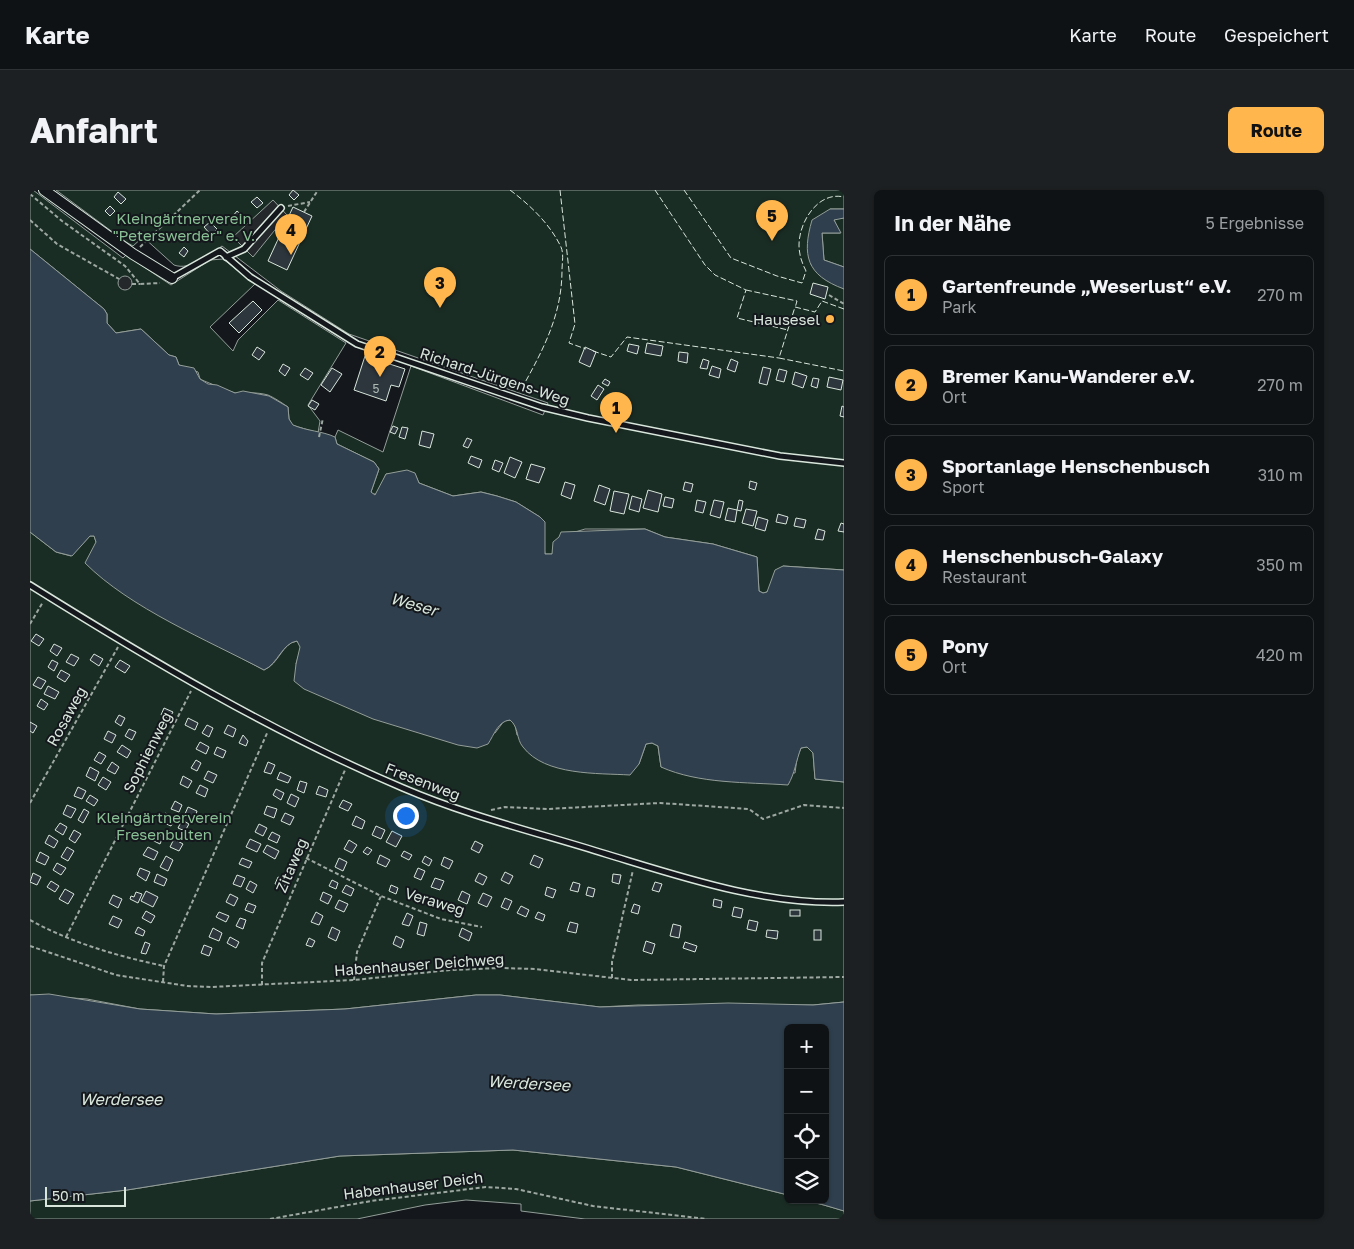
<!DOCTYPE html>
<html lang="de">
<meta charset="utf-8">
<style>
:root{--surface:#0f1215;--page:#1d2022;--text:#f1f3f6;--muted:#9b9ea0;--line:#2f3234;--accent:#ffb74d}
body{margin:0;font-family:"Golos Text",sans-serif;background:var(--page);color:var(--text)}
.controls{position:absolute;right:15px;bottom:15px;display:grid;overflow:hidden;border-radius:8px;box-shadow:0 1px 4px #0004}
.controls button{width:45px;height:45px;display:grid;place-items:center;padding:0;border:0;border-bottom:1px solid var(--line);background:var(--surface);color:var(--text);font:25px sans-serif}
.scale{position:absolute;left:15px;bottom:12px;width:81px;box-sizing:border-box;padding-left:5px;border:2px solid #d8e6dc;border-top:0;font-size:14px;line-height:18px;white-space:nowrap;color:#d8e6dc;-webkit-text-stroke:4px #14181c;paint-order:stroke}
.you{position:absolute;left:375px;top:625px;width:18px;height:18px;margin:-12px;border:4px solid #fff;border-radius:50%;background:#1a73e8;box-shadow:0 0 0 8px #1a73e833}
.badge{display:grid;place-items:center;width:32px;height:32px;border-radius:50%;background:var(--accent);color:#111;font-size:16px;font-weight:700}
.pin{position:absolute;translate:-50% -41px;filter:drop-shadow(0 1px 2px #0008)}
.pin::after{content:'';position:absolute;top:26px;width:18px;height:15px;background:inherit;clip-path:polygon(0 0,100% 0,50% 100%)}
.list{margin:0;padding:0;list-style:none}
h2{display:flex;justify-content:space-between;align-items:center;height:65px;margin:0;padding:0 20px;font-size:21px}
h2 small{font-size:16px;font-weight:400;color:var(--muted)}
.list li{display:grid;grid-template-columns:32px 1fr auto;gap:15px;align-items:center;box-sizing:border-box;height:80px;margin:0 10px 10px;padding:0 10px;border:1px solid var(--line);border-radius:8px}
.list b{display:block;font-size:19px;white-space:nowrap}
.list p{margin:0;font-size:16px;white-space:nowrap;color:var(--muted)}
.list em{font-size:16px;font-style:normal;color:var(--muted)}
.icon{flex:none;width:28px;height:28px;fill:none;stroke:currentColor;stroke-width:2;stroke-linecap:round;stroke-linejoin:round}
.map{position:relative;flex:none;width:814px;height:1029px;overflow:hidden;border-radius:8px}
header{display:flex;align-items:center;gap:30px;box-sizing:border-box;height:70px;padding:0 25px;background:var(--surface);border-bottom:1px solid var(--line)}
header strong{font-size:24px}
nav{display:flex;gap:28px;margin-inline-start:auto;font-size:18px}
.intro{display:flex;align-items:center;justify-content:space-between;box-sizing:border-box;height:120px;padding:0 30px}
h1{margin:0;font-size:35px}
.button{padding:12px 22px;border-radius:8px;background:var(--accent);color:#111;font-size:18px;font-weight:700}
main{display:flex;gap:30px;padding:0 30px}
aside{flex:1;background:var(--surface);border-radius:8px;box-shadow:0 1px 4px #0004}
.map>svg:first-child{display:block}
</style>
<header>
<strong>Karte</strong>
<nav><a>Karte</a><a>Route</a><a>Gespeichert</a></nav>
</header>
<div class="intro"><h1>Anfahrt</h1><a class="button">Route</a></div>
<main>
<div class="map">
<svg width="814" height="1029" viewBox="0 0 814 1029">
<rect width="100%" height="100%" fill="#14181c"/>
<g fill="#1a2d24" stroke="#939e99">
<path d="M0,0H3L93,68L96,65L141,95L180,70L193,69L225,94L180,137L203,161L208,150L248,110L316,153L278,215L290,231L288,243L262,235L259,229L258,217C252,213 245,208 238,205C227,202 217,203 206,203C203,203 174,191 170,189L168,182L149,175L146,167L139,165L111,139L86,143L77,133V124L74,119L0,59Z"/>
<path d="M26,0H814V19H800L781,75L791,85L814,99V380L753,376L737,402L733,403L729,401L727,367L683,354L635,347L615,339H555L529,347L522,364H515L510,327L486,312L467,306L451,302L423,306L389,293L385,284H356L348,304H343L341,302L349,279L344,272L307,254L305,247L308,240L353,262L381,176L513,225L518,213L319,144L251,101L192,56C179,65 160,81 144,75L113,47L103,56L96,52Z"/>
<path d="M809,28H814V77L794,70L792,43H810L804,30Z"/>
<path d="M0,342L26,362L41,366L60,346H64L66,352L162,442L234,480C249,474 252,453 267,451L271,457L266,474L465,543L474,531L480,530L485,535L487,545L609,574L616,554L622,553L628,556L631,577L765,583L767,568L771,558L777,557L783,563L785,589L814,592V812L783,815H608L570,817L470,805H446L315,819L186,824L110,819L57,809L0,805Z"/>
<path d="M483,960L646,977L758,1005V1010C778,1010 795,1015 814,1021V1029H555L491,1021V1014L436,1010L395,1015L327,1029H0V1011L97,1000L310,966Z"/>
</g>
<g fill="#24282b" stroke="#939e99">
<path d="M243,10L257,25L223,67L203,47Z"/>
<circle cx="95" cy="93" r="7"/>
</g>
<g fill="#2f3f4d" stroke="#939e99">
<path d="M800,19H814V28L804,30L811,43H792L794,70L814,77V99C776,85 772,65 782,30Z"/>
<path d="M0,59L74,119L77,124V133L86,143L111,139L139,165L146,167L149,175L164,178L170,189L178,194L187,195L205,203L213,201L239,206L258,217L259,229L263,235C277,241 292,241 305,247L307,254L344,272L349,279L341,302L345,305L356,284L377,280L385,283L389,293L423,306L451,302L467,306L486,312L510,327L515,332V364H522L523,352L529,347L531,342L615,339L635,347L683,354L727,367L729,401L733,403L737,402L745,380L753,376L814,380V592L785,589L783,563L777,557L771,558C766,571 765,583 758,595C716,592 669,594 631,577L628,556L622,553L616,554L609,574L600,585C568,583 515,586 493,557C486,549 489,537 480,530C468,531 464,545 458,554L447,558L428,555L343,529L274,499L264,491L266,474L270,457L267,451C252,453 248,474 234,480C177,450 100,418 55,373L66,352L64,346H60L42,366L26,362L0,342Z"/>
<path d="M19,804L110,819L186,824L315,819L446,805H470L570,817L698,813L783,815L814,812V1021L777,1010H795V838H758V1005L646,977L483,960L310,966L97,1000L0,1011V805Z"/>
</g>
<g fill="#2c363c" stroke="#d8e6dc">
<path d="M263,0L269,5L264,10L259,5Z"/>
<path d="M88,2L96,9L91,14L84,7Z"/>
<path d="M227,7L233,13L227,18L221,12Z"/>
<path d="M80,16L85,21L80,26L75,21Z"/>
<path d="M263,17L282,26L257,80L238,71Z"/>
<path d="M207,21L215,28L209,34L202,27Z"/>
<path d="M180,32L187,39L181,45L174,37Z"/>
<path d="M154,57L158,61L154,67L149,63Z"/>
<path d="M783,93L798,97L795,109L780,104Z"/>
<path d="M223,111L232,120L209,143L199,133Z"/>
<path d="M617,153L633,156L631,166L615,163Z"/>
<path d="M599,154L609,156L607,164L597,161Z"/>
<path d="M227,157L235,162L229,170L222,165Z"/>
<path d="M555,157L566,162L560,177L549,172Z"/>
<path d="M649,162L658,163L657,173L648,171Z"/>
<path d="M335,166L375,179L369,197L361,195L356,211L324,200Z"/>
<path d="M673,169L679,171L677,179L670,178Z"/>
<path d="M701,169L708,172L705,182L697,179Z"/>
<path d="M253,174L260,178L255,186L249,181Z"/>
<path d="M682,176L691,179L689,188L679,185Z"/>
<path d="M733,177L741,179L737,195L729,193Z"/>
<path d="M275,178L283,183L278,190L270,185Z"/>
<path d="M302,178L312,184L300,202L291,195Z"/>
<path d="M749,179L757,181L754,192L746,190Z"/>
<path d="M765,182L777,186L773,198L762,194Z"/>
<path d="M799,187L813,190L811,200L797,197Z"/>
<path d="M783,188L789,189L787,198L781,196Z"/>
<path d="M575,189L580,192L578,196L572,193Z"/>
<path d="M568,195L574,199L567,210L561,206Z"/>
<path d="M282,210L289,214L285,220L278,216Z"/>
<path d="M812,216L814,217V227L810,226Z"/>
<path d="M363,236L368,238L365,244L360,242Z"/>
<path d="M372,237L378,238L375,249L369,247Z"/>
<path d="M392,241L404,244L400,258L389,255Z"/>
<path d="M437,248L442,250L438,258L433,256Z"/>
<path d="M441,266L452,270L449,278L438,273Z"/>
<path d="M480,267L492,272L485,288L474,283Z"/>
<path d="M465,270L473,273L469,282L462,279Z"/>
<path d="M501,274L515,278L509,293L496,289Z"/>
<path d="M720,291L727,293L725,300L719,298Z"/>
<path d="M535,292L545,295L541,309L531,305Z"/>
<path d="M655,292L663,294L661,302L653,300Z"/>
<path d="M569,295L580,299L575,315L564,311Z"/>
<path d="M618,300L632,304L628,322L613,318Z"/>
<path d="M584,301L599,304L594,324L580,321Z"/>
<path d="M602,306L612,309L609,322L599,319Z"/>
<path d="M635,307L644,309L642,318L633,316Z"/>
<path d="M667,310L676,312L673,323L665,321Z"/>
<path d="M684,310L694,312L690,328L680,325Z"/>
<path d="M709,310L713,311L711,321L707,320Z"/>
<path d="M698,318L707,320L705,332L695,330Z"/>
<path d="M716,319L727,321L723,336L712,333Z"/>
<path d="M748,324L758,327L756,334L746,332Z"/>
<path d="M728,327L738,330L735,341L725,338Z"/>
<path d="M766,328L776,330L774,338L764,336Z"/>
<path d="M811,333L814,334V342L808,341Z"/>
<path d="M788,339L795,341L793,350L785,349Z"/>
<path d="M6,444L14,449L9,456L1,451Z"/>
<path d="M24,454L32,458L27,466L20,461Z"/>
<path d="M41,464L49,468L44,476L36,472Z"/>
<path d="M64,464L73,469L69,476L60,470Z"/>
<path d="M22,470L28,473L24,481L18,477Z"/>
<path d="M90,470L100,476L95,483L85,477Z"/>
<path d="M31,480L40,485L35,492L27,487Z"/>
<path d="M8,487L16,491L11,499L3,495Z"/>
<path d="M18,496L29,502L25,509L14,504Z"/>
<path d="M11,509L18,514L14,520L7,516Z"/>
<path d="M134,518L143,522L139,529L131,525Z"/>
<path d="M89,525L95,528L91,536L85,532Z"/>
<path d="M158,528L168,533L165,540L155,535Z"/>
<path d="M0,532L7,536L3,543L0,541Z"/>
<path d="M177,535L183,538L179,547L172,543Z"/>
<path d="M198,535L206,539L203,547L194,543Z"/>
<path d="M99,539L106,542L102,550L95,546Z"/>
<path d="M78,541L86,545L82,553L74,549Z"/>
<path d="M213,545L218,551L216,556L209,553Z"/>
<path d="M170,552L179,557L176,564L166,559Z"/>
<path d="M92,555L101,561L97,568L87,562Z"/>
<path d="M187,557L196,561L193,568L184,564Z"/>
<path d="M69,562L76,566L71,574L64,570Z"/>
<path d="M166,570L171,573L167,581L161,578Z"/>
<path d="M82,572L89,577L85,584L77,580Z"/>
<path d="M238,572L245,575L241,584L234,582Z"/>
<path d="M60,577L69,582L65,591L56,586Z"/>
<path d="M178,581L187,585L183,593L174,589Z"/>
<path d="M250,582L261,587L258,593L247,589Z"/>
<path d="M153,586L162,591L158,598L150,594Z"/>
<path d="M73,587L81,592L76,600L68,595Z"/>
<path d="M270,591L277,593L274,603L267,600Z"/>
<path d="M170,595L178,599L175,607L166,603Z"/>
<path d="M289,596L298,600L296,607L286,604Z"/>
<path d="M48,597L56,601L52,609L44,606Z"/>
<path d="M246,599L254,603L251,610L243,605Z"/>
<path d="M261,604L269,608L265,617L257,613Z"/>
<path d="M60,605L68,610L64,616L56,611Z"/>
<path d="M313,610L322,614L318,621L309,617Z"/>
<path d="M145,611L152,615L149,622L141,619Z"/>
<path d="M37,615L46,619L41,628L33,624Z"/>
<path d="M237,616L247,619L244,628L234,624Z"/>
<path d="M158,617L167,621L165,628L155,624Z"/>
<path d="M54,619L59,622L53,633L48,630Z"/>
<path d="M135,623L145,628L141,636L132,632Z"/>
<path d="M255,623L264,627L260,635L251,631Z"/>
<path d="M326,626L335,631L332,639L322,635Z"/>
<path d="M152,630L159,634L155,641L148,638Z"/>
<path d="M30,633L37,637L33,645L25,640Z"/>
<path d="M229,634L237,638L233,646L225,642Z"/>
<path d="M346,636L355,640L351,649L342,645Z"/>
<path d="M44,640L51,644L45,653L39,649Z"/>
<path d="M362,641L372,646L366,657L356,652Z"/>
<path d="M123,642L133,647L130,654L120,649Z"/>
<path d="M242,642L250,646L247,653L238,649Z"/>
<path d="M19,645L28,651L24,658L15,653Z"/>
<path d="M144,649L153,654L149,661L140,657Z"/>
<path d="M220,649L231,654L227,662L216,657Z"/>
<path d="M319,650L327,655L322,663L314,659Z"/>
<path d="M445,651L453,655L449,663L441,659Z"/>
<path d="M237,655L249,661L245,669L233,662Z"/>
<path d="M37,657L44,661L38,671L31,667Z"/>
<path d="M118,657L128,662L124,670L113,665Z"/>
<path d="M337,657L342,660L338,665L333,662Z"/>
<path d="M374,661L382,665L379,670L371,666Z"/>
<path d="M10,662L19,667L15,675L6,671Z"/>
<path d="M350,665L360,670L356,677L347,673Z"/>
<path d="M504,665L513,669L509,678L500,674Z"/>
<path d="M136,666L143,670L138,681L130,677Z"/>
<path d="M395,666L402,670L399,676L392,672Z"/>
<path d="M414,667L423,671L419,679L411,675Z"/>
<path d="M212,668L222,672L219,678L209,674Z"/>
<path d="M309,668L317,672L313,681L305,677Z"/>
<path d="M27,673L36,678L31,685L23,680Z"/>
<path d="M110,678L120,682L116,691L107,685Z"/>
<path d="M388,678L395,681L391,690L384,687Z"/>
<path d="M475,682L483,686L479,694L471,690Z"/>
<path d="M3,683L11,687L7,695L0,692Z"/>
<path d="M449,683L457,687L453,695L445,691Z"/>
<path d="M127,684L137,689L134,696L124,692Z"/>
<path d="M583,684L591,685L589,694L582,692Z"/>
<path d="M207,685L215,688L211,697L203,694Z"/>
<path d="M248,687L257,691L254,698L245,694Z"/>
<path d="M405,688L414,691L410,700L401,697Z"/>
<path d="M302,690L308,693L306,699L299,696Z"/>
<path d="M21,691L29,696L25,702L17,697Z"/>
<path d="M220,691L227,695L223,703L216,699Z"/>
<path d="M543,692L550,694L548,702L540,700Z"/>
<path d="M625,692L632,694L629,702L622,700Z"/>
<path d="M316,695L324,699L321,706L312,702Z"/>
<path d="M361,695L368,698L366,704L359,701Z"/>
<path d="M517,697L526,700L523,708L515,705Z"/>
<path d="M558,697L565,699L563,707L556,705Z"/>
<path d="M35,699L44,704L38,714L29,709Z"/>
<path d="M116,701L128,707L123,717L111,711Z"/>
<path d="M432,701L440,705L437,714L428,710Z"/>
<path d="M106,702L112,704L108,713L100,709L101,706L104,707Z"/>
<path d="M293,702L302,706L298,714L290,710Z"/>
<path d="M453,703L462,707L457,717L448,713Z"/>
<path d="M200,704L208,708L204,716L196,712Z"/>
<path d="M83,705L92,709L88,718L79,713Z"/>
<path d="M475,708L482,711L478,720L471,717Z"/>
<path d="M684,709L692,711L691,718L683,716Z"/>
<path d="M309,710L318,714L314,722L305,718Z"/>
<path d="M218,713L226,716L223,723L215,720Z"/>
<path d="M604,714L610,716L608,724L601,722Z"/>
<path d="M491,716L499,720L496,727L487,723Z"/>
<path d="M704,717L713,719L711,728L702,726Z"/>
<rect x="760" y="720" width="10" height="6"/>
<path d="M116,721L125,726L121,733L112,728Z"/>
<path d="M189,722L199,726L196,732L186,727Z"/>
<path d="M286,722L293,726L289,735L281,732Z"/>
<path d="M508,722L515,725L513,731L505,728Z"/>
<path d="M377,723L383,726L379,736L372,734Z"/>
<path d="M83,726L92,730L88,738L79,734Z"/>
<path d="M210,728L216,730L213,739L206,736Z"/>
<path d="M719,730L728,732L726,741L717,739Z"/>
<path d="M390,732L397,734L394,746L387,744Z"/>
<path d="M540,732L548,734L546,743L537,741Z"/>
<path d="M643,734L651,736L649,748L640,746Z"/>
<path d="M108,737L115,741L113,746L105,743Z"/>
<path d="M302,737L310,741L306,751L298,747Z"/>
<path d="M183,738L192,743L189,751L179,747Z"/>
<path d="M432,738L442,743L439,751L429,746Z"/>
<path d="M737,740L748,741L747,749L736,747Z"/>
<rect x="784" y="740" width="7" height="10"/>
<path d="M366,746L374,750L371,758L363,754Z"/>
<path d="M200,747L209,752L206,758L197,753Z"/>
<path d="M279,748L285,751L282,757L276,755Z"/>
<path d="M616,751L625,754L622,764L613,761Z"/>
<path d="M115,752L120,754L116,764L111,763Z"/>
<path d="M655,752L667,756L665,762L653,758Z"/>
<path d="M174,755L182,758L179,766L171,763Z"/>
</g>
<g fill="none" stroke-linecap="round" stroke-linejoin="round">
<defs>
<g id="lane">
<path d="M196,67L214,59L251,18"/>
<path d="M142,88L190,61L220,87L327,154L512,217L558,228L750,266L814,273"/>
<path d="M0,395C120,470 243,543 373,598C438,626 509,643 576,664C652,687 734,715 814,712"/>
</g>
<path id="street" d="M14,0L103,64L142,88"/>
</defs>
<use href="#lane" stroke="#d8e6dc" stroke-width="8"/>
<use href="#street" stroke="#d8e6dc" stroke-width="12"/>
<g stroke="#9da8a2" stroke-width="2" stroke-dasharray="4 2.5" stroke-linecap="butt">
<path d="M0,4L32,31L95,76L110,94L130,93"/>
<path d="M258,16L280,12"/>
<path d="M274,22L288,0"/>
<path d="M0,30L27,54L89,89"/>
<path d="M110,57L170,0"/>
<path d="M102,94H110"/>
<path d="M799,105L814,114"/>
<path d="M289,247L293,228"/>
<path d="M0,434L13,412"/>
<path d="M0,613L88,457"/>
<path d="M461,620L475,617L517,619L630,613L719,619L733,629L774,615L814,618"/>
<path d="M276,668L351,706L411,729L452,737"/>
<path d="M0,730C42,753 87,766 134,776"/>
<path d="M36,747L161,501"/>
<path d="M0,756L86,785L157,796L181,797L324,790L420,780L471,778L505,779L601,790L814,787"/>
<path d="M582,788V772L603,680"/>
<path d="M324,790L327,762L351,706"/>
<path d="M133,792L134,776L238,541"/>
<path d="M232,795V773L315,580"/>
<path d="M240,1029L341,1011L456,997L486,999L563,1016L677,1029"/>
</g>
<use href="#lane" stroke="#14181c" stroke-width="5"/>
<use href="#street" stroke="#14181c" stroke-width="10"/>
<g stroke="#d8e6dc" stroke-width="1" stroke-dasharray="6 2.5" stroke-linecap="butt">
<path d="M480,0C500,15 520,34 531,57C534,64 532,73 532,80C532,125 513,160 492,198"/>
<path d="M530,0L545,134L539,153L556,159"/>
<path d="M625,0L675,75L685,85L716,100L707,128L758,140"/>
<path d="M654,0L701,68L747,86L772,93L776,81C772,73 769,65 769,55C769,32 788,1 814,7"/>
<path d="M716,100L767,111L765,118"/>
<path d="M814,119L792,111L785,122L765,117L749,168L814,181"/>
<path d="M563,161L581,167L597,147L749,168"/>
</g>
</g>
<circle fill="#ffb74d" stroke="#14181c" stroke-width="2" cx="800" cy="129" r="5"/>
<g text-anchor="middle" dominant-baseline="central" stroke-width="4" stroke-linejoin="round" paint-order="stroke">
<g font-size="12" fill="#adbab4">
<text x="346" y="198">5</text>
</g>
<g font-size="15" fill="#8ac095" stroke="#14181c">
<text x="154" y="28">Kleingärtnerverein<tspan x="154" dy="17">"Peterswerder" e. V.</tspan></text>
<text x="134" y="627">Kleingärtnerverein<tspan x="134" dy="17">Fresenbulten</tspan></text>
</g>
<g font-size="15" fill="#d8e6dc" stroke="#14181c" text-anchor="end">
<text x="790" y="129">Hausesel</text>
</g>
<g font-size="15" fill="#d8e6dc" stroke="#14181c">
<text transform="translate(465 186) rotate(18)">Richard-Jürgens-Weg</text>
<text transform="translate(36 526) rotate(-61)">Rosaweg</text>
<text transform="translate(117 562) rotate(-63)">Sophienweg</text>
<text transform="translate(393 591) rotate(21)">Fresenweg</text>
<text transform="translate(261 675) rotate(-67)">Zitaweg</text>
<text transform="translate(405 711) rotate(17)">Veraweg</text>
<text transform="translate(389 774) rotate(-4)">Habenhauser Deichweg</text>
<text transform="translate(383 995) rotate(-7)">Habenhauser Deich</text>
</g>
<g font-size="16" font-style="italic" fill="#d8e6dc" stroke="#14181c">
<text transform="translate(384 414) rotate(16)">Weser</text>
<text transform="translate(499 893) rotate(3)">Werdersee</text>
<text x="91" y="909">Werdersee</text>
</g>
</g>
</svg>
<div class="controls">
<button>+</button>
<button>−</button>
<button><svg class="icon" aria-label="locate" viewBox="0 0 24 24"><circle cx="12" cy="12" r="6"/><path d="M12 2v4M12 18v4M2 12h4M18 12h4"/></svg></button>
<button><svg class="icon" aria-label="layers" viewBox="0 0 24 24"><path d="M12 4l9 5-9 5-9-5zM3 14l9 5 9-5"/></svg></button>
</div>
<div class="scale">50 m</div>
<div class="you"></div>
<div class="pin badge" style="left:586px;top:243px">1</div>
<div class="pin badge" style="left:350px;top:187px">2</div>
<div class="pin badge" style="left:410px;top:118px">3</div>
<div class="pin badge" style="left:261px;top:65px">4</div>
<div class="pin badge" style="left:742px;top:51px">5</div>
</div>
<aside>
<h2>In der Nähe<small>5 Ergebnisse</small></h2>
<ul class="list">
<li><span class="badge">1</span><div><b>Gartenfreunde „Weserlust“ e.V.</b><p>Park</p></div><em>270 m</em></li>
<li><span class="badge">2</span><div><b>Bremer Kanu-Wanderer e.V.</b><p>Ort</p></div><em>270 m</em></li>
<li><span class="badge">3</span><div><b>Sportanlage Henschenbusch</b><p>Sport</p></div><em>310 m</em></li>
<li><span class="badge">4</span><div><b>Henschenbusch-Galaxy</b><p>Restaurant</p></div><em>350 m</em></li>
<li><span class="badge">5</span><div><b>Pony</b><p>Ort</p></div><em>420 m</em></li>
</ul>
</aside>
</main>
